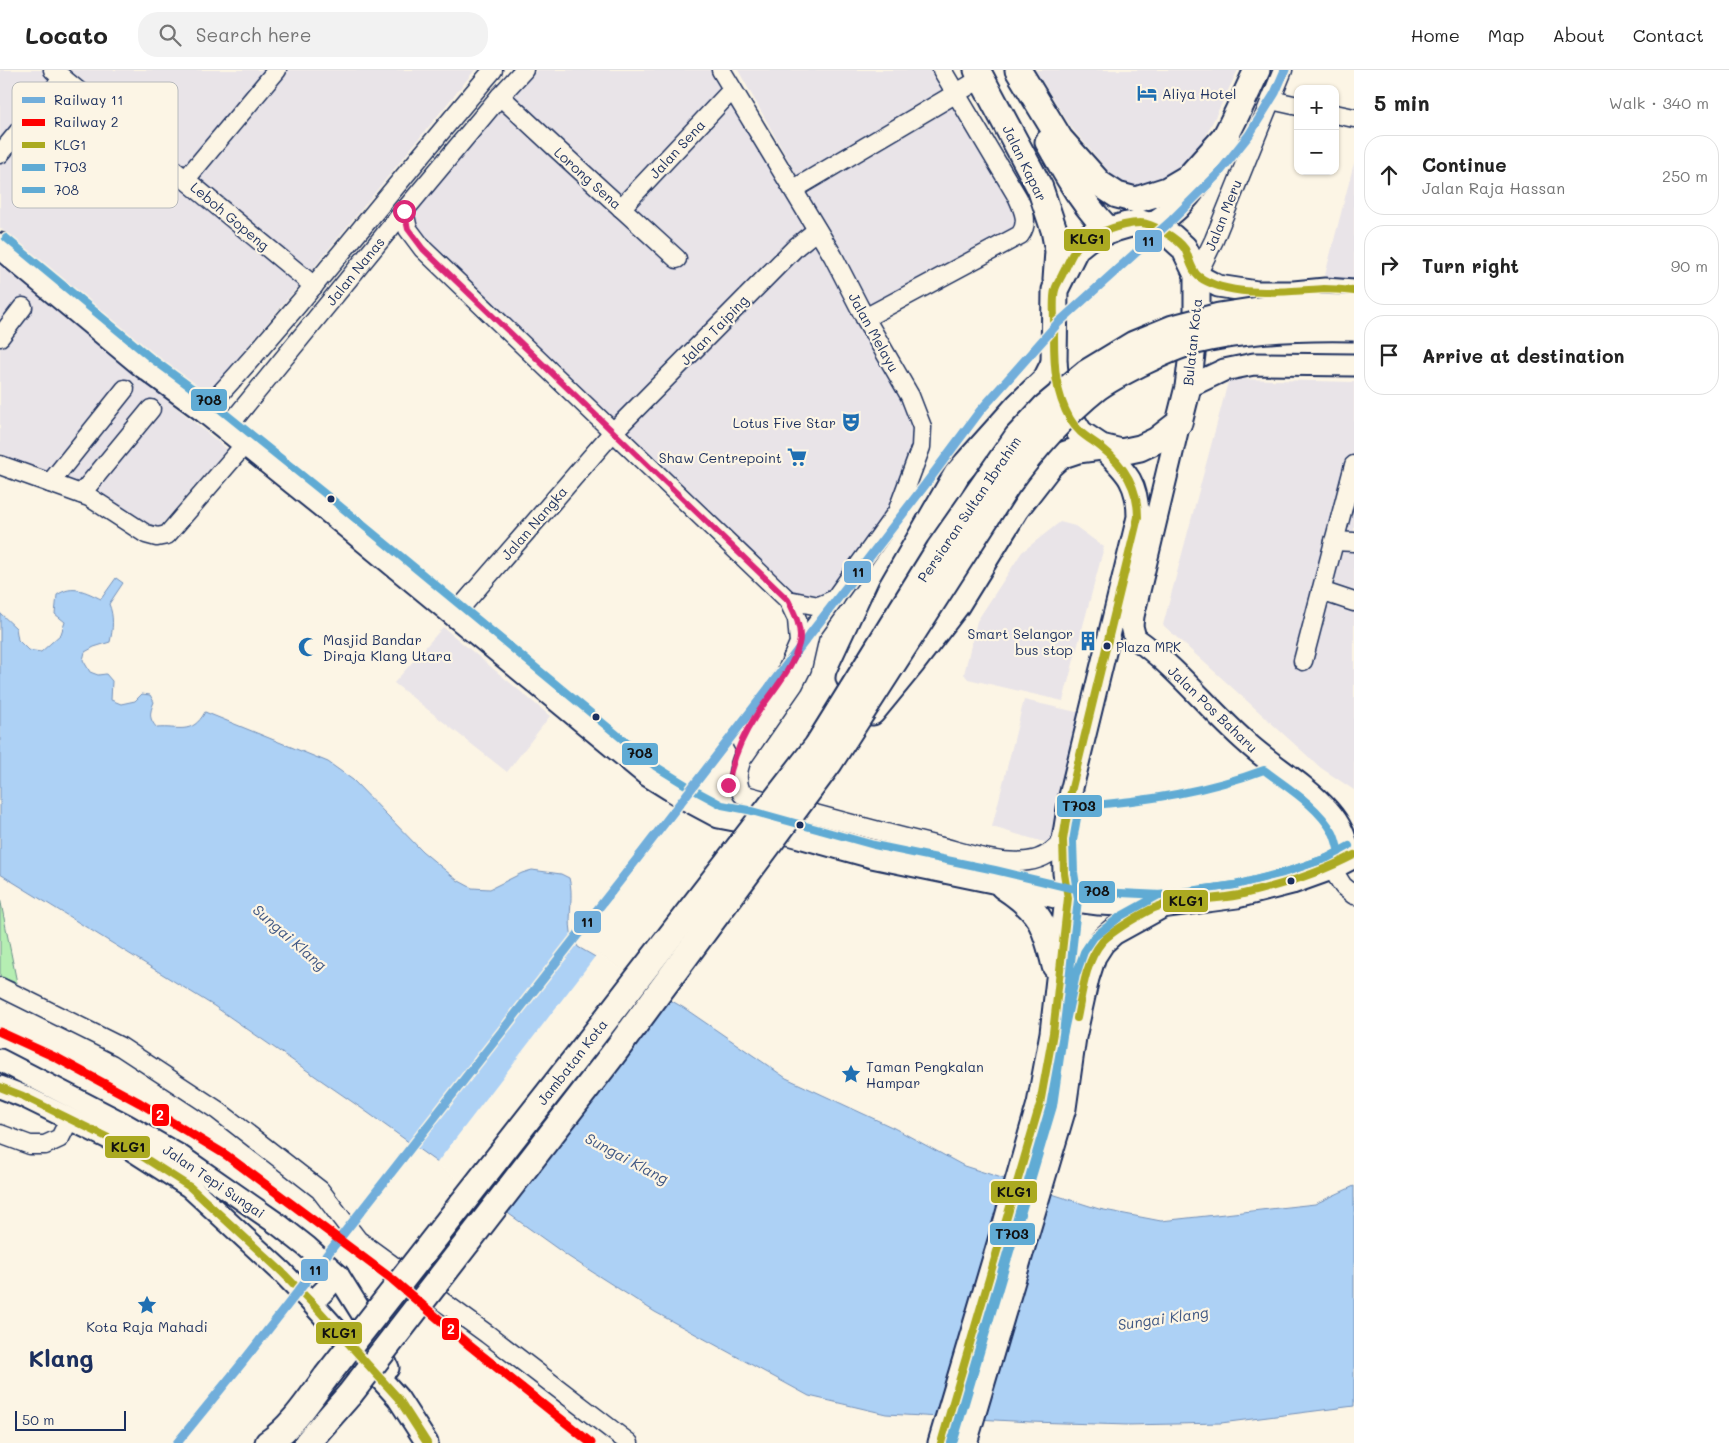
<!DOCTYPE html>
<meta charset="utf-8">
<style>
:root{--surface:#fff;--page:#f2f2f2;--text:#222;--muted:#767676;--line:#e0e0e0}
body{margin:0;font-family:Mali,sans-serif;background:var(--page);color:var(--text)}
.controls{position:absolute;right:15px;top:15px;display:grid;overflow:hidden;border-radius:10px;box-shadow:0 1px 4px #0004}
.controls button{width:45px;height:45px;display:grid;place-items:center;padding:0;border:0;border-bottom:1px solid var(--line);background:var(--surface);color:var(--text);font:25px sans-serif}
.scale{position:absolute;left:15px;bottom:12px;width:111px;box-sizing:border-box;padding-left:5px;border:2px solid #1b2f5e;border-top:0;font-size:14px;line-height:18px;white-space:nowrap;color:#1b2f5e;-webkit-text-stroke:4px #fcf5e5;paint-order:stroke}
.stop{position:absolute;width:15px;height:15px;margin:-11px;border:4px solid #db2777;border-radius:50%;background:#fff}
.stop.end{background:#db2777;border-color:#fff;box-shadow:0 1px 5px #0008}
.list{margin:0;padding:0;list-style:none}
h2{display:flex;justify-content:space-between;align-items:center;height:65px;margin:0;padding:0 20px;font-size:21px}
h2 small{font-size:16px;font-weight:400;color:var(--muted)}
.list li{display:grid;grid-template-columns:32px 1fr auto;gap:15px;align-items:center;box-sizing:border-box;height:80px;margin:0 10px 10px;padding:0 10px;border:1px solid var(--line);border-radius:20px}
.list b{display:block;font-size:19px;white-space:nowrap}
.list p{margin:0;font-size:16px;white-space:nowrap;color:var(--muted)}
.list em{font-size:16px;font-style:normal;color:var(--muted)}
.icon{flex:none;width:28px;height:28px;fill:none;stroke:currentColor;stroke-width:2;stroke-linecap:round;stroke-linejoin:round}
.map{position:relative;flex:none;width:1354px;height:1373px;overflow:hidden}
header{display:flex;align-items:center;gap:30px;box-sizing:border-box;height:70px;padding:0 25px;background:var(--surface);border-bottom:1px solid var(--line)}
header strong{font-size:24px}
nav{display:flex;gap:28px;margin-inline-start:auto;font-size:18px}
.search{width:350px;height:45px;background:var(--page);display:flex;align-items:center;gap:12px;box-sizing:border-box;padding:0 18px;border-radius:20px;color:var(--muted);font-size:19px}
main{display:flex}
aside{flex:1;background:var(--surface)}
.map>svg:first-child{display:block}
</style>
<header>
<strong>Locato</strong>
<div class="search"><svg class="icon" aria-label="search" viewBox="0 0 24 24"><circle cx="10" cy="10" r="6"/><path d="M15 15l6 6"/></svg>Search here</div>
<nav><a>Home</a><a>Map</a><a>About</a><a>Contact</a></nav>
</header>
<main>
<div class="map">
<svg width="1354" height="1373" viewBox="0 0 1354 1373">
<rect width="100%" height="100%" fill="#fcf5e5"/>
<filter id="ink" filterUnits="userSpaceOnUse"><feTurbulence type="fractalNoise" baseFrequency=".02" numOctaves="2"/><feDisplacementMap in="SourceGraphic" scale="10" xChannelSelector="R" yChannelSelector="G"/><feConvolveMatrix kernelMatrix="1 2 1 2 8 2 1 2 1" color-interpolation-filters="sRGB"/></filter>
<g filter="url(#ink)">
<g fill="#e9e4e8">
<path d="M0,0H475L311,201L205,327L0,158Z"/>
<path d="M537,0H712L735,43L805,157L905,337L913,358V375L889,437L831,522L820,525L794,523L415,158L414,143L516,22Z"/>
<path d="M738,0H934L1018,143L1016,162L871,239Z"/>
<path d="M1035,0H1238L1200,78L1182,94L1158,110L1135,117L1116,110L1071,57Z"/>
<path d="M1354,93V210L1324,209Z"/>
<path d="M0,194L227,379L156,461L0,383Z"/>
<path d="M1238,309L1354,312V720L1321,698L1163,555L1228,312Z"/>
<path d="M1060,452L1075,456L1104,477L1063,631L968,609L964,604L977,551L1022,482Z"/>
<path d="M443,557L550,646L507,702L394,613Z"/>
<path d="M1024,630L1085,644L1051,774L992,757Z"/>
</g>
<path fill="#b5eeb2" stroke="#688e88" d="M0,828L17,913L0,907Z"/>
<path fill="#add1f5" stroke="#7390b9" d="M116,508L123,513L109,534C114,546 113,559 110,572L94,577L85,582L83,590L90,602L98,605L106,604L112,611L111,630L121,634L135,631L142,624L150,625L154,632C149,644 149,649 157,658C178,656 192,666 205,642L328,692L353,710L422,781L457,810L472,818L490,819L522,803L532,800L561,804L569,808C574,825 568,844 571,862C572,867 576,872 578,877L684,938L786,1008L894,1058L964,1096L1099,1139L1161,1151L1315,1134L1354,1116V1336L1221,1353L1128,1355L1031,1352L886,1344L809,1326L655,1242L569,1187L364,1040L214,936L0,804V543L16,558L18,570L28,580L41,582L61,564L65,552L55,544L57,525C73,514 86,522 101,529Z"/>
<path fill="#fcf5e5" d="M597,884L669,927L504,1144L436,1094Z"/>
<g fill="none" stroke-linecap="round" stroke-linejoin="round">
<defs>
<g id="minor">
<path d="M53,0L314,216"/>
<path d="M721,0L833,186L865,248L910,326L922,357L921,377L897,442L810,563L802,598L794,614L742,689C737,702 736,711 742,724C807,742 872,760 938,776C966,783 999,795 1028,791C1043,789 1054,782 1063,770"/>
<path d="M500,26L559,81L677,189"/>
<path d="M1271,30L1298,36"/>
<path d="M1335,44L1354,48"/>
<path d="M0,84L63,8"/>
<path d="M186,109L277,0"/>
<path d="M794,119L982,8"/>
<path d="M621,138L732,20"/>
<path d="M404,141L408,159L423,179L788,530L819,536L835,529"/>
<path d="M1197,205L1214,170L1283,0"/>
<path d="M865,248L1020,165C1029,153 1024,141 1018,128L942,0"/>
<path d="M0,267L23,237"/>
<path d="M205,340C306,231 396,113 493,0"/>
<path d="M227,358L404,141L500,26L524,0"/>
<path d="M0,395L89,427L146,464L157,467L167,465L246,373"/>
<path d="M50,413L125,319"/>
<path d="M81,424L151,339"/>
<path d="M1334,471L1354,472"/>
<path d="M1321,521L1354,532"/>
<path d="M455,544L613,362L797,176L817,160"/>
<path d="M1303,591L1354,395"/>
<path d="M742,673L755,647L786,603L799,573L797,549L788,530"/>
<path d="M1331,797L1343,816L1354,825"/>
<path d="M0,917L121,977L217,1040L320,1120L358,1170L487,1264L629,1373"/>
<path d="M0,1064L30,1075H45L60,1068L70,1048"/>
</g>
<g id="major">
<path d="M1197,205L1218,216L1257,222H1294L1325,219L1354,221"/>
<path d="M1188,317L1224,300L1254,294L1354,295"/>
<path d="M1179,353L1133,546L1132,556L1135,568C1177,597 1208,639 1246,672C1272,696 1304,713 1328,740C1342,756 1345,767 1351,787"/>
<path d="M1068,828L1064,803L1063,770L1070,726L1138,447C1138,411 1125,401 1101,377"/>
<path d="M0,990L126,1055L180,1086L279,1155L307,1177L338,1205L368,1253L388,1298"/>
<path d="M0,1017L23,1026L129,1078L190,1117L282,1202L312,1233L398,1328L427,1373"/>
<path d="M312,1233L325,1220L338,1205"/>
</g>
<g id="highway">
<path d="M977,0L1040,118L1054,160L1058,181L1056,210"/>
<path d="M1018,0L1060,69L1100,114L1117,125L1136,130L1167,120L1189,107L1226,66"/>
<path d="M1048,72C1066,103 1083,136 1110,161"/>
<path d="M1141,153L1152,156L1172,167L1184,178L1197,205V243L1188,317L1179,353L1157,370L1140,378L1121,382L1101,377L1080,363L1064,337L1057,318L1054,293L1055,220L1076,178L1086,170L1093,165L1127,155Z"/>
<path d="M1152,156C1160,150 1170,144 1177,137C1214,98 1235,48 1257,0"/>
<path d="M0,176L145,296L205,340L323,435L649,704L689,729L719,745L745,750L872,785L993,810L1068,828L1099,832L1162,835L1237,825L1292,811L1331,797L1354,785"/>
<path d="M849,608L890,520L957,404L1018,336L1046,309L1054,293"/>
<path d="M872,642L913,592L956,536L1016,439L1050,395L1060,386L1078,380L1101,377"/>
<path d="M1003,816C1040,840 1045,854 1055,896"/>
<path d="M268,1373C292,1357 309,1330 326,1307"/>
<path d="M307,1373L350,1324"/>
<path d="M941,1373L1006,1154L1040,1034L1053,963L1068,828"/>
<path d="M964,1373L1063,1038L1073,967L1086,908L1093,886L1102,872L1113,862L1162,835"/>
</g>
</defs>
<use href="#minor" stroke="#1b2f5e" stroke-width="21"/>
<use href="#major" stroke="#1b2f5e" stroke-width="25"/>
<use href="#highway" stroke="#1b2f5e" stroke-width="29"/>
<use href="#minor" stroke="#fcf5e5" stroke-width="18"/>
<use href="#major" stroke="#fcf5e5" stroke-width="21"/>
<use href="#highway" stroke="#fcf5e5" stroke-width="25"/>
<defs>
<g id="highway-bridge">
<path d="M326,1307L590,970L817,676L939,479L1017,367L1045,337L1086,303L1134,274L1173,258L1219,246L1258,240L1302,237L1354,238"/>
<path d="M350,1324L611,987L830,692L1007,416C1033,380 1062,346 1097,318C1109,309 1125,301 1139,294C1156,286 1174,277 1192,272C1242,259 1302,257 1354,258"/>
</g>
</defs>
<use href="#highway-bridge" stroke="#1b2f5e" stroke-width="29" stroke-linecap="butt"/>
<use href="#highway-bridge" stroke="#fcf5e5" stroke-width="25"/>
<defs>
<g id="bus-1">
<path d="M1077,948C1082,924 1085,892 1102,872C1111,862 1149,838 1163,835C1188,829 1214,830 1239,825C1279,816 1318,804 1354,785"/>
<path d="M0,1017L23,1026L129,1078L190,1117L282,1202L312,1233L398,1328L427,1373"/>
<path d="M941,1373L1040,1034L1053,963L1068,828L1064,803L1063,770L1070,726L1138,447C1138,417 1124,395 1101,377C1089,368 1078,363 1070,349C1055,323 1054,295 1054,266C1055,253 1052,231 1055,220C1056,215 1061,208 1063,203C1067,196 1070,187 1075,180C1085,165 1123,153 1140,153C1153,153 1178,169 1185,179C1189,187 1191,200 1198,206C1229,229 1288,221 1324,219C1334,219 1344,220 1354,221"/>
</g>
<path id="bus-2" d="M951,1373L1050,1036L1063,964L1078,829L1074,802L1073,771L1079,736C1142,732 1205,722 1264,700C1288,718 1318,736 1333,763C1336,769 1337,776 1339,782L1327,788L1283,803L1235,815L1159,825L1121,846L1094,867L1084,882L1076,905L1063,966L1053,1036L954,1370"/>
<path id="bus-3" d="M6,168L151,288L211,332L329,427L655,696L694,720L722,735L748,740L874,775L995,800L1070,818L1100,822L1162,825L1235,815L1289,801L1327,788L1349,776"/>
</defs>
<use href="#bus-1" stroke="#fcf5e5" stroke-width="11"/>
<use href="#bus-2" stroke="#fcf5e5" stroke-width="11"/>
<use href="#bus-3" stroke="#fcf5e5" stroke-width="11"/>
<use href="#bus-1" stroke="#abaa21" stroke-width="8"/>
<use href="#bus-2" stroke="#60abd4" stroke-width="8"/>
<use href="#bus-3" stroke="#60abd4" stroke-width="8"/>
<defs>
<path id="rail-1" d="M177,1373L242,1293L637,789L925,415L980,341L1058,253L1172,150L1218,104L1249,65L1275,23L1285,0"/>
<path id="rail-2" d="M0,962L57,988L140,1033L226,1085L392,1209L470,1276L591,1373"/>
</defs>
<use href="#rail-1" stroke="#fcf5e5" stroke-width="12"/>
<use href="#rail-2" stroke="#fcf5e5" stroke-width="12"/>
<use href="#rail-1" stroke="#71aedb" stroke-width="9"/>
<use href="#rail-2" stroke="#f00" stroke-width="9"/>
</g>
</g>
<g fill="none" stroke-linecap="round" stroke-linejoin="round" filter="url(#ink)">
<path stroke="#db2777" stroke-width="6" d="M404,141L408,159L423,179L788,530C794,542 803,559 799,574C792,601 770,624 755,647C742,667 732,691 728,715"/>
</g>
<defs>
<symbol id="hotel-bare" viewBox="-9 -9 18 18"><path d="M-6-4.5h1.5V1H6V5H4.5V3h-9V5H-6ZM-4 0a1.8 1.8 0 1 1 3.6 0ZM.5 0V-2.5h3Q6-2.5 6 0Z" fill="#1f6fb2" stroke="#fcf5e5" stroke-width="2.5" paint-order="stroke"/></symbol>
<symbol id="theatre-bare" viewBox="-9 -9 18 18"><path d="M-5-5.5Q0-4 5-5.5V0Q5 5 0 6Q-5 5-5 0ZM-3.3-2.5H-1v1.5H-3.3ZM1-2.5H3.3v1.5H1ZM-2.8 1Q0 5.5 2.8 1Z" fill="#1f6fb2" stroke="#fcf5e5" stroke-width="2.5" paint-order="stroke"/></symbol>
<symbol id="supermarket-bare" viewBox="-9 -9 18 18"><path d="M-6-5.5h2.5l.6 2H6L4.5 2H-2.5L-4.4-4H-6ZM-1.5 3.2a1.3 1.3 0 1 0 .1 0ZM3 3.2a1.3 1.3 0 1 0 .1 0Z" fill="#1f6fb2" stroke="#fcf5e5" stroke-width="2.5" paint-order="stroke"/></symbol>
<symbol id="building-bare" viewBox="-9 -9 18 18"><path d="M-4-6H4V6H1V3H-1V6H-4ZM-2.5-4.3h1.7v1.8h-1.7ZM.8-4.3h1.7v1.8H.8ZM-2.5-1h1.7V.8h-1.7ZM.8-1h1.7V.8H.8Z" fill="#1f6fb2" stroke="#fcf5e5" stroke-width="2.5" paint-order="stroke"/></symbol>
<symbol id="mosque-bare" viewBox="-9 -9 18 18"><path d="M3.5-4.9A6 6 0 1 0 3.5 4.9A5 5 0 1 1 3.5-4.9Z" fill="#1f6fb2" stroke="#fcf5e5" stroke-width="2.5" paint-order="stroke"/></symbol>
<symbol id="sight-bare" viewBox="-9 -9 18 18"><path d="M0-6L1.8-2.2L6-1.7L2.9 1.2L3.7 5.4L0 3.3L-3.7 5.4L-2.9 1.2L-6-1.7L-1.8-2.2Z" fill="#1f6fb2" stroke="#fcf5e5" stroke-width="2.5" paint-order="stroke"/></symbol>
</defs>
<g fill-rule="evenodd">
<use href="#hotel-bare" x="1133" y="9" width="28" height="28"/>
<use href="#theatre-bare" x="837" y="338" width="28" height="28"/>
<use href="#supermarket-bare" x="783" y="373" width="28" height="28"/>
<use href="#building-bare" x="1074" y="557" width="28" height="28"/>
<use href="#mosque-bare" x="294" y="563" width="28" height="28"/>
<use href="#sight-bare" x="837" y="990" width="28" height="28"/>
<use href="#sight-bare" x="133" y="1221" width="28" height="28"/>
</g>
<g fill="#1b2f5e" stroke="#fcf5e5" stroke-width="2">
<circle cx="331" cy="429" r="4.5"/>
<circle cx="1107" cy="576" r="4.5"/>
<circle cx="596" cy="647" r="4.5"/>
<circle cx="800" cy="755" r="4.5"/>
<circle cx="1291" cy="811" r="4.5"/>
</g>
<g text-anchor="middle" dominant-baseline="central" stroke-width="4.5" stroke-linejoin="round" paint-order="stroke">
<g font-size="13" fill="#1b2f5e" stroke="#fcf5e5" text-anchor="start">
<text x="1116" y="576">Plaza MPK</text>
</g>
<g font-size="14" fill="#1b2f5e" stroke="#fcf5e5" text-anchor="start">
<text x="1162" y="23">Aliya Hotel</text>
<text x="836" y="352" text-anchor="end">Lotus Five Star</text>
<text x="782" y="387" text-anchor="end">Shaw Centrepoint</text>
<text x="1073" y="563" text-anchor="end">Smart Selangor<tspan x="1073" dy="16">bus stop</tspan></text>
<text x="323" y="569">Masjid Bandar<tspan x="323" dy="16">Diraja Klang Utara</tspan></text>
<text x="866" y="996">Taman Pengkalan<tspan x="866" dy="16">Hampar</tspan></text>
<text x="147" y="1256" text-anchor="middle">Kota Raja Mahadi</text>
</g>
<g font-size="14" fill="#1b2f5e" stroke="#fcf5e5">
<text transform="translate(677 79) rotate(-47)">Jalan Sena</text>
<text transform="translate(1025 93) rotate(64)">Jalan Kapar</text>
<text transform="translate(588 108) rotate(42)">Lorong Sena</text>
<text transform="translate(1223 145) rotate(-68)">Jalan Meru</text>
<text transform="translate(230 146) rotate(40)">Leboh Gopeng</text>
<text transform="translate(355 201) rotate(-51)">Jalan Nanas</text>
<text transform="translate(714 260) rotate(-46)">Jalan Taiping</text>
<text transform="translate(874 262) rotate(61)">Jalan Melayu</text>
<text transform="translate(1192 272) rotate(-84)">Bulatan Kota</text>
<text transform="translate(969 439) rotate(-56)">Persiaran Sultan Ibrahim</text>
<text transform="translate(534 453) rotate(-49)">Jalan Nangka</text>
<text transform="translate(1213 639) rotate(44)">Jalan Pos Baharu</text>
<text transform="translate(572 992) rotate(-52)">Jambatan Kota</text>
<text transform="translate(214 1111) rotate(34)">Jalan Tepi Sungai</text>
</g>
<g font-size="15" font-style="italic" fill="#405884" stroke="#fcf5e5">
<text transform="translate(290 867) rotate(41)">Sungai Klang</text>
<text transform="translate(627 1088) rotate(28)">Sungai Klang</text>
<text transform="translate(1163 1248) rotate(-8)">Sungai Klang</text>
</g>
<g font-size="24" font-weight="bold" fill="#1b2f5e" stroke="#fcf5e5">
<text x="61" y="1287">Klang</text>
</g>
</g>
<rect x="12" y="12" width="166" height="126" rx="8" fill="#fcf5e5" stroke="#b8babc" stroke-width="1"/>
<rect x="22" y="27" width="23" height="6" fill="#71aedb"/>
<rect x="22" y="49" width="23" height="7" fill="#f00"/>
<rect x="22" y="72" width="23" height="6" fill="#abaa21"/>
<rect x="22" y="94" width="23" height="7" fill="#60abd4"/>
<rect x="22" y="117" width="23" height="6" fill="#60abd4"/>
<g font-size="14" fill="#1b2f5e">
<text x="54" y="35">Railway 11</text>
<text x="54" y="57">Railway 2</text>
<text x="54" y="80">KLG1</text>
<text x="54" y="102">T703</text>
<text x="54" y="125">708</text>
</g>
<g stroke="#fcf5e5" stroke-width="2">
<rect x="1063" y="158" width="48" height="24" rx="5" fill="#abaa21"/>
<rect x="1134" y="159" width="29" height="24" rx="5" fill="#71aedb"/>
<rect x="190" y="318" width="38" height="24" rx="5" fill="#60abd4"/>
<rect x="843" y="490" width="29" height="24" rx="5" fill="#71aedb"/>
<rect x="621" y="672" width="38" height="24" rx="5" fill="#60abd4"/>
<rect x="1056" y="724" width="47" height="24" rx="5" fill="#60abd4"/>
<rect x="1078" y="810" width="38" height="24" rx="5" fill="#60abd4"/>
<rect x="1162" y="819" width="47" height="24" rx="5" fill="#abaa21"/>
<rect x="573" y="840" width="29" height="24" rx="5" fill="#71aedb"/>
<rect x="151" y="1033" width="19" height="24" rx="5" fill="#f00"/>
<rect x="104" y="1065" width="47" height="24" rx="5" fill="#abaa21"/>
<rect x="990" y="1110" width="48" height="24" rx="5" fill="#abaa21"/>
<rect x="989" y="1152" width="47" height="24" rx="5" fill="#60abd4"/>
<rect x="300" y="1188" width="29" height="24" rx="5" fill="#71aedb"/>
<rect x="441" y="1247" width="19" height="24" rx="5" fill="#f00"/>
<rect x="315" y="1251" width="48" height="24" rx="5" fill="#abaa21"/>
</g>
<g font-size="14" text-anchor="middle" font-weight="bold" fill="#fff">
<text x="160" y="1050">2</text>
<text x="451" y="1264">2</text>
</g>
<g font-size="14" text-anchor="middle" font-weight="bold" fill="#111">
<text x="1087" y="174">KLG1</text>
<text x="1148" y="176">11</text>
<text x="209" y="335">708</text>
<text x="858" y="507">11</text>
<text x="640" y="688">708</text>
<text x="1079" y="741">T703</text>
<text x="1097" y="826">708</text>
<text x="1186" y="836">KLG1</text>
<text x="587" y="857">11</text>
<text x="128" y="1082">KLG1</text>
<text x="1014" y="1127">KLG1</text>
<text x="1012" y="1169">T703</text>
<text x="315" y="1205">11</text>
<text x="339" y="1268">KLG1</text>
</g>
</svg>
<div class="controls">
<button>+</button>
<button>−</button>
</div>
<div class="scale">50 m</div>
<div class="stop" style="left:404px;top:141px"></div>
<div class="stop end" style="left:728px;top:715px"></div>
</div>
<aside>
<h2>5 min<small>Walk · 340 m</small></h2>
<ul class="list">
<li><svg class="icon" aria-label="ahead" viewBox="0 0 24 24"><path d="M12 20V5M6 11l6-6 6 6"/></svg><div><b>Continue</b><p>Jalan Raja Hassan</p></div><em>250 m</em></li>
<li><svg class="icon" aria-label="right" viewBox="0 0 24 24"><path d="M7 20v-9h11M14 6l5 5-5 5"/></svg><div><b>Turn right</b></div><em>90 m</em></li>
<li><svg class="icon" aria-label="arrive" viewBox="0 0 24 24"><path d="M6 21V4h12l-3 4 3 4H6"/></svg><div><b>Arrive at destination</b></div></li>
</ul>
</aside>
</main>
